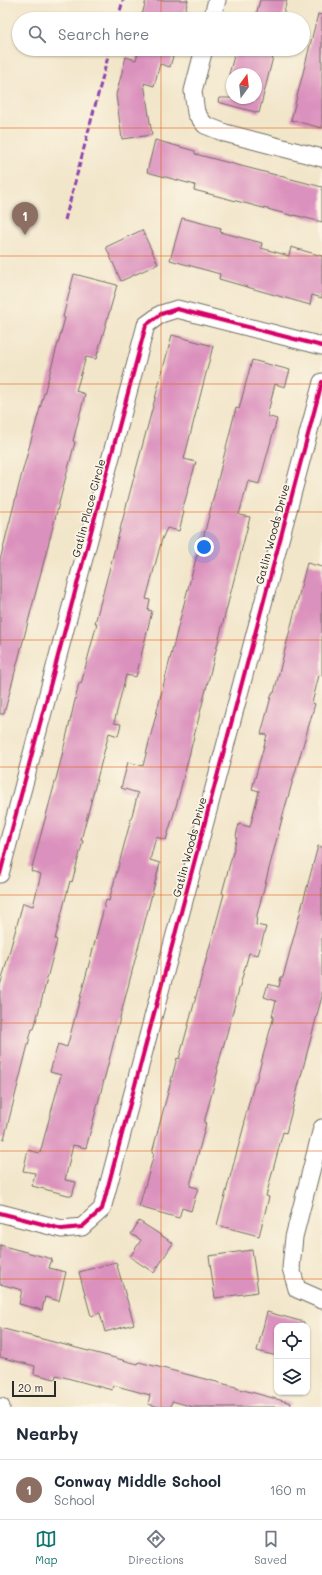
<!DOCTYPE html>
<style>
:root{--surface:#fff;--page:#f2f2f3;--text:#1f2937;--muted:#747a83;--line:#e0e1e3;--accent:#0f766e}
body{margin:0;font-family:Mali,sans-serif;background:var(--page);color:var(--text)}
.controls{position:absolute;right:12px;bottom:12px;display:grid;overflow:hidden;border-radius:8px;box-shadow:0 1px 3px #0004}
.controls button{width:36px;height:36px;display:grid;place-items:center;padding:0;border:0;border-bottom:1px solid var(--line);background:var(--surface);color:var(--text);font:20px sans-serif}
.compass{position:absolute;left:226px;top:68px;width:36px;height:36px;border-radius:50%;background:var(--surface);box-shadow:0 1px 3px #0004;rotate:15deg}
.scale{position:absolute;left:12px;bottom:10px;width:44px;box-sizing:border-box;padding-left:4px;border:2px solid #2b2b2b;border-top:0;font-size:11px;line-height:14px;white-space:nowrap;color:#2b2b2b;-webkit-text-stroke:3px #fcf5e5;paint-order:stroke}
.you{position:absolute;left:204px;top:547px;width:14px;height:14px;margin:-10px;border:3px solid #fff;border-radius:50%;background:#1a73e8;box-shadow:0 0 0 6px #1a73e833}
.badge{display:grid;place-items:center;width:26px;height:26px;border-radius:50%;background:var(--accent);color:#fff;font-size:13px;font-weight:700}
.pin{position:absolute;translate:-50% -33px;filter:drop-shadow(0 1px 2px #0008)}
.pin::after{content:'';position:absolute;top:21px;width:14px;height:12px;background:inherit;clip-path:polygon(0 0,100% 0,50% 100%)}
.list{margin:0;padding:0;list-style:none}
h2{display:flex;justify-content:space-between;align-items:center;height:52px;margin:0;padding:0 16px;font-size:17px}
h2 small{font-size:13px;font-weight:400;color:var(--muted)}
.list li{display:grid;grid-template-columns:26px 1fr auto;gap:12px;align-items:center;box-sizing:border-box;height:60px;padding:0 16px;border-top:1px solid var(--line)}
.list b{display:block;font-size:15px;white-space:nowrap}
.list p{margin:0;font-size:13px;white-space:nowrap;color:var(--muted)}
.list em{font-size:13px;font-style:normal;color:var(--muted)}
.icon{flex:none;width:22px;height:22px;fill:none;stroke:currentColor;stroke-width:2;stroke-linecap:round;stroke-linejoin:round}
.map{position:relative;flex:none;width:322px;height:1407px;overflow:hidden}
.search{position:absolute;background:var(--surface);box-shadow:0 1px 3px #0004;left:12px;right:12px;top:12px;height:44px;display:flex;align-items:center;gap:10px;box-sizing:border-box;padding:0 14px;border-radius:22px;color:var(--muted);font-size:15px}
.sheet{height:112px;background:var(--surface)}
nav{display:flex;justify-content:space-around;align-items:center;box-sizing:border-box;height:56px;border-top:1px solid var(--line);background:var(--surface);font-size:11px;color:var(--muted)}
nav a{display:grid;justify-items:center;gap:2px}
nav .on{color:var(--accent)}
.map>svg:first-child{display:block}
</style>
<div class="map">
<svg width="322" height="1407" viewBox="0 0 322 1407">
<rect width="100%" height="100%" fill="#fcf5e5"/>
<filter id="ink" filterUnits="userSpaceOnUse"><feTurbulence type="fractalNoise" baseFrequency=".025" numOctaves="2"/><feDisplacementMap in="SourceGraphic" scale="8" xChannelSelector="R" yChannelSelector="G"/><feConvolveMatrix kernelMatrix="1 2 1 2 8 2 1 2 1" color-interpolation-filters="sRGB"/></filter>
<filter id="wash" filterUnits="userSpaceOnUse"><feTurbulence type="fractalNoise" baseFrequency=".012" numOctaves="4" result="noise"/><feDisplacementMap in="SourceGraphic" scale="16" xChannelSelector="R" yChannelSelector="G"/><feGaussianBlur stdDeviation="0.9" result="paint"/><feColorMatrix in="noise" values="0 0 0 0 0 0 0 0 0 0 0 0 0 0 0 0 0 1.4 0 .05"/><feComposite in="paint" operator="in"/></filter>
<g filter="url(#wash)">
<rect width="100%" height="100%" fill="#f2e6ca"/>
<g id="blocks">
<g fill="#db91bd">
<path d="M146,0H188L183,19H141Z"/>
<path d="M260,0H287L282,19H255Z"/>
<path d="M318,14L322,15V128L291,120Z"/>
<path d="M139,49H175L170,67L160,64L154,86L144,83L152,135L122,139L116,95L126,57L136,60Z"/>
<path d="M236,49H275L259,113L218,102L219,98H256V74H229Z"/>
<path d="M155,140L195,151V154L322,187V222L294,215V216L194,190L195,185L147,172Z"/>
<path d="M182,218L221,228L220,232L262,243L261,248L289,256L291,247L322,256V298L312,295L310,305L219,279L220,274L170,260Z"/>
<path d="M142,230L158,264L121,281L106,247Z"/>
<path d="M74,274L117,285L96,359L86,357L76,391L85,394L73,441L75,442L4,714H0V560L22,473L65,318L63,317Z"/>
<path d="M172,335L213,346L184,459L196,462L182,511L184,512L179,531L167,528L162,539L146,599L150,600L148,610L152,611L136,677L126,675L114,723L121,724L118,736L109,733L81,840L83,841L72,882L70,881L55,939L57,940L34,1029H32L4,1139L0,1138V986L23,903L33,906L41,874L31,871L60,764L79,683L81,684L97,623H95Z"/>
<path d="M252,360L290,370L285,387L275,384L267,416L277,419L259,484L248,481L239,515L250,517L177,803L166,840L156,837L150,860L160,863L97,1107L86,1148L73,1145L65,1180L76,1182L72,1196L32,1186L35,1173L23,1171L28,1150L40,1153L61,1075L50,1072L58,1044L67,1047L106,900L109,901L138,793L121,788L128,762L143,766L186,596L197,555H199L236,408L239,409Z"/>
<path d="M307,563L322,567V676L319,675L312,703L315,704L284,811L257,915L256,925L266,927L258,955L249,953L217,1069L218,1070L204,1123H206L190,1186L198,1188L191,1211L182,1208L179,1218L139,1207L154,1154L152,1153L177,1058L179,1059L224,894L222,893L237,837L236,836L239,824L250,827L259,791L252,789L267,735L261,734L272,693H274Z"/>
<path d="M318,846L322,847V996L286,1133L283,1132L266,1196L269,1197L259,1236L217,1225L245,1122L244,1121L255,1081H256L274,1016H272L276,1001L264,997L268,984L279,987L281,977H283Z"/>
<path d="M139,1221L173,1243L154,1273L130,1257L141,1240L131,1234Z"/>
<path d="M0,1245L52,1259L49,1268L66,1272L59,1301L45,1297L42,1310L19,1304L22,1290L0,1284Z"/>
<path d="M252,1250L258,1292L215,1298L209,1256Z"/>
<path d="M116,1262L134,1324L105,1332L100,1313L91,1316L79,1272Z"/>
<path d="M267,1312L304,1322V1326H277V1356L257,1351Z"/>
<path d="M0,1328L138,1364L139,1362L236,1387V1388L291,1403L290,1407H193L172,1401L171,1407H159L148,1404L150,1395L113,1385L112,1390L56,1375L55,1379L34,1374L35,1366L0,1357Z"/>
</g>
</g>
</g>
<g filter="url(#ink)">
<use href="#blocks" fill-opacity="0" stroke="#716c63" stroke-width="1"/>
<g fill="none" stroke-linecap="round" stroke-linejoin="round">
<defs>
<g id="minor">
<path d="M212,19L217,0"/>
<path d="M204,49L193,91L196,113L205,125L225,133L322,158"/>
<path d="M0,874L146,325L161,314L177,309L322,346"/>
<path d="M322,1128L294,1237L291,1268L297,1289L322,1300"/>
<path d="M0,1213L62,1229L82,1227L102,1209L322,382"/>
<path d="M0,1407H1"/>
</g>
</defs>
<use href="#minor" stroke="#716c63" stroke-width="19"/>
<use href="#minor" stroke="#fff" stroke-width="17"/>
<g stroke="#8e44ad" stroke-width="3" stroke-dasharray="6 3" stroke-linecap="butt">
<path d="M118,19L123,0"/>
<path d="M65,220L110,49"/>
</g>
<defs>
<g id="cycleway">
<path d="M0,874L146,325L161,314L177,309L322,346"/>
<path d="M0,1213L62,1229L82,1227L102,1209L322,382"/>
</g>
</defs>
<use href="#cycleway" stroke="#fcf5e5" stroke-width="6"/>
<use href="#cycleway" stroke="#d6006c" stroke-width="4"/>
</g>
</g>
<path fill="none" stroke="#df570e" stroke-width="1" stroke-opacity="0.55" d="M161,0V19M161,49V1407M0,128H322M0,256H322M0,384H322M0,512H322M0,640H322M0,767H322M0,895H322M0,1023H322M0,1151H322M0,1279H322"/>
<g text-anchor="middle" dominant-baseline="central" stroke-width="3.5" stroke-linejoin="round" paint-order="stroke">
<g font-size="11" fill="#2b2b2b" stroke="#fcf5e5">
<text transform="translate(88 508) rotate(-75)">Gatlin Place Circle</text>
<text transform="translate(272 534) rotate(-75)">Gatlin Woods Drive</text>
<text transform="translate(189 847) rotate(-75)">Gatlin Woods Drive</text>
</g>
</g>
</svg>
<div class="controls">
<button><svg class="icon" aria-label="locate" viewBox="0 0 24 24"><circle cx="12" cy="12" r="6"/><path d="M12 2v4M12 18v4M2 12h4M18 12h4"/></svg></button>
<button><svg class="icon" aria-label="layers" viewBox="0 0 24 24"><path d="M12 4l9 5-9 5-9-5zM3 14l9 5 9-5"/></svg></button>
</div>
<svg class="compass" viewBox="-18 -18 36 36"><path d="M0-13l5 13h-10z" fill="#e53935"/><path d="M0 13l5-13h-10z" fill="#747a83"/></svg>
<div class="scale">20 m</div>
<div class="you"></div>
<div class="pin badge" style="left:25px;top:235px;background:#8d6e63">1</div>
<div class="search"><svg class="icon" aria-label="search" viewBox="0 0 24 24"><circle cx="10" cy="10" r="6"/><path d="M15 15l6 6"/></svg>Search here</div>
</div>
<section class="sheet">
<h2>Nearby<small></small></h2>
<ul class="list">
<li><span class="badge" style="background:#8d6e63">1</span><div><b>Conway Middle School</b><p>School</p></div><em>160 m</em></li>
</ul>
</section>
<nav>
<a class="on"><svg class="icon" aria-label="map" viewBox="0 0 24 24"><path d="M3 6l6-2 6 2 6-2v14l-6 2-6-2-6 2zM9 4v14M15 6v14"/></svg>Map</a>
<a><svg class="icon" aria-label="directions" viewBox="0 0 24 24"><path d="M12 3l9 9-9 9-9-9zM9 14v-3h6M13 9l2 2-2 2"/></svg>Directions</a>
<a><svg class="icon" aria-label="saved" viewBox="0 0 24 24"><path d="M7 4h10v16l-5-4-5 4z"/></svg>Saved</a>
</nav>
